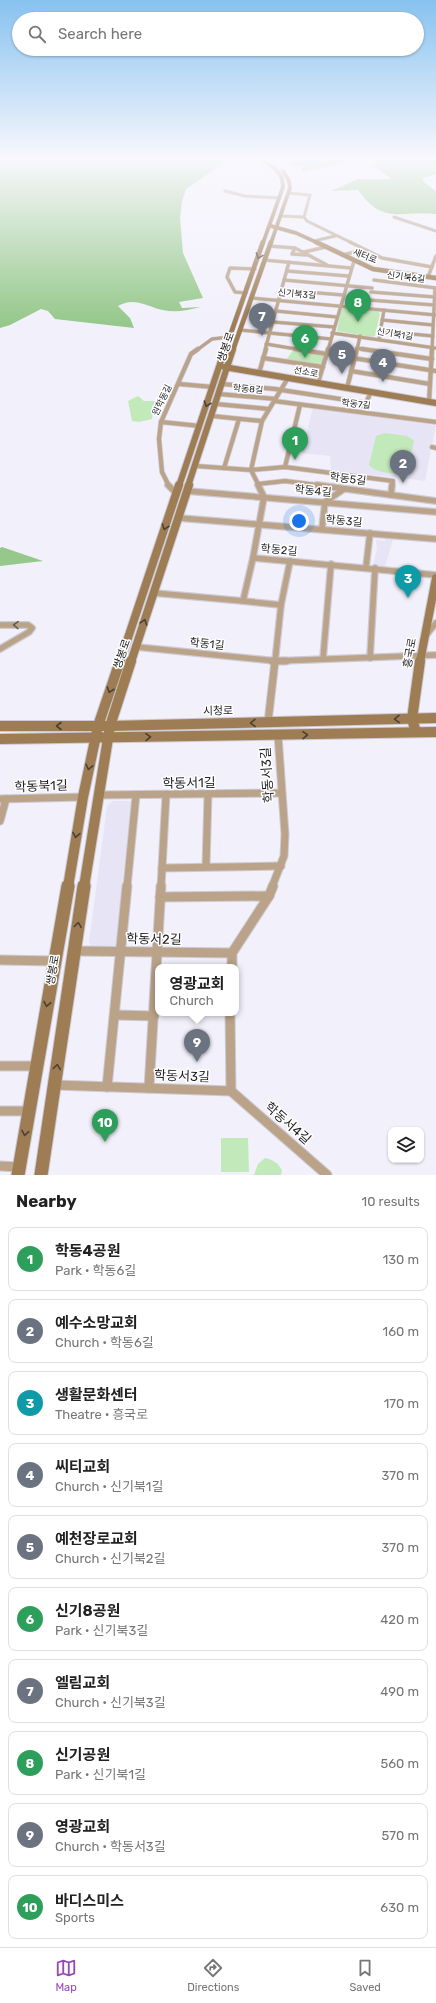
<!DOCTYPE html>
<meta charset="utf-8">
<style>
:root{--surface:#fff;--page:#f6f6f6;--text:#222;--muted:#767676;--line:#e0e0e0;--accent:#9746b5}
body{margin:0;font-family:Rubik,"Noto Sans KR",sans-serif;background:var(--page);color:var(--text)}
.controls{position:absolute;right:12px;bottom:12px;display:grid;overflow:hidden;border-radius:8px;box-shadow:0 1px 3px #0004}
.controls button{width:36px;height:36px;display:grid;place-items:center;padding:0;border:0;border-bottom:1px solid var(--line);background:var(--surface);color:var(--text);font:20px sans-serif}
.you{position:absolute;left:299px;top:521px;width:14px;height:14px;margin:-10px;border:3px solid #fff;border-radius:50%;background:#1a73e8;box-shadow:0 0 0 6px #1a73e833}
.badge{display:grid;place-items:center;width:26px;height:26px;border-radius:50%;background:var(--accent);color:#fff;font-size:13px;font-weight:700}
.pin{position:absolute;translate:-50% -33px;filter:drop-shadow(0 1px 2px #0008)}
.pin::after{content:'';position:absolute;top:21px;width:14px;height:12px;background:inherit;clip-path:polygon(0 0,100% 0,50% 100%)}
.popup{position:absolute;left:155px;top:964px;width:84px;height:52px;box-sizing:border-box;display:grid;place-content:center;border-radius:8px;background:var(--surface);filter:drop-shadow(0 1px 3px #0005);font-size:13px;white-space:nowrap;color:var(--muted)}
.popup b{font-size:15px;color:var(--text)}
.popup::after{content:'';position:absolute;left:50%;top:100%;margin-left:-8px;border:8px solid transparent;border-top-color:var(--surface)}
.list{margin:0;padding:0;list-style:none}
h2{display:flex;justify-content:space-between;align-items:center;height:52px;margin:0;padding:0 16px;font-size:17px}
h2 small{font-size:13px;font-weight:400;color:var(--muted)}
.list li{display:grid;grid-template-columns:26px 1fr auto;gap:12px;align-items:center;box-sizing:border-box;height:64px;margin:0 8px 8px;padding:0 8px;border:1px solid var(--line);border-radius:8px}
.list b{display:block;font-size:15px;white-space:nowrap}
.list p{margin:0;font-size:13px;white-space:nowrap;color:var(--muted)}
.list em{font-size:13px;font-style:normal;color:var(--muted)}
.icon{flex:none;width:22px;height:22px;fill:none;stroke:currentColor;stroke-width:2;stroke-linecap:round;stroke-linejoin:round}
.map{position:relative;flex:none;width:436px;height:1175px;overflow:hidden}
.search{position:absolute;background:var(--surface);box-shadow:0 1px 3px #0004;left:12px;right:12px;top:12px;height:44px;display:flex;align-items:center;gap:10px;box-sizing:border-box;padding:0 14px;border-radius:22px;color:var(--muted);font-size:15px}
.sheet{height:772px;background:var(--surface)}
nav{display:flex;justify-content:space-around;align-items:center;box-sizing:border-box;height:56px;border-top:1px solid var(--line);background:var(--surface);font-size:11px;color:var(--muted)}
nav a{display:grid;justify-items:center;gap:2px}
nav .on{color:var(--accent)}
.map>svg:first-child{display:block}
</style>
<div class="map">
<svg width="436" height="1175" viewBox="0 0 436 1175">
<rect width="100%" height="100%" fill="#f2f0fb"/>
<g fill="#e7e4f5">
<path d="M313,407L436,424L425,481L331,470L330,456L302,453Z"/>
<path d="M386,539H393L385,567L373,565L377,549L376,540L385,541Z"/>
<path d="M113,801H131L116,947H92L89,942L107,806Z"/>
</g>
<g fill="#c2e9b9">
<path d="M344,308L375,310L380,313L375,336L372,337L337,331L341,309Z"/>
<path d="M294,349L320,353L323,356L322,363L317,365L286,360Z"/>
<path d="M138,396L144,401H155L152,419L139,422L132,421L128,401Z"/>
<path d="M385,433L407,436L414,441L407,472C398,476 376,473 369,465L376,436Z"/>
<path d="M221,1138H248L249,1172H221Z"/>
<path d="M265,1158C272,1159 280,1164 282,1171L281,1175H254L258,1164Z"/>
</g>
<g fill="#95c88a">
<path d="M0,160H225L221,165L186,189L182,201L180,218L183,253L203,298L179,302L182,308L201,307C188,310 176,313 163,310C148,307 134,296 118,306L130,318L134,328L55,319L48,311L41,309L10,325L0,328Z"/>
<path d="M290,160H357L301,172L303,167L291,166Z"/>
<path d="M374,160H436V175L422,178L425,183L436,191V214C400,210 384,226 358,190L331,191L358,179H392L373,166L378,164Z"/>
<path d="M2,547L43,561L0,566V548Z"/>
</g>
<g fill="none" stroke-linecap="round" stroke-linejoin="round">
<defs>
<g id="street-far5">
<path d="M225,191L245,196L280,198"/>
<path d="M288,193L310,195L304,217L307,221L352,243"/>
<path d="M280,216L304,217"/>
<path d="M394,217L436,231"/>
<path d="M314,241L335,236"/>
</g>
<g id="street-far4">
<path d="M350,242L382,258L432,267"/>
<path d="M269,246L295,248L327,265"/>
<path d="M295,248L292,254L306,255"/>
<path d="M304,252L326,247"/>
<path d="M342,255L364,250"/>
<path d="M264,260L351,268"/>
<path d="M287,271L348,276"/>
<path d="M428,277L436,256"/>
<path d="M284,280L372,288"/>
<path d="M374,280L436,288"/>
<path d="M282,290L343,295"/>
<path d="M371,292L435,297"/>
<path d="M246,293L235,292L227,277L230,268L255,269"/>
<path d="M252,298L436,315"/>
<path d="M369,300L434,305"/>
<path d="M276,311L337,317"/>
<path d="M382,320L433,325"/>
<path d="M273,322L334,327"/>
<path d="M240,330L331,339"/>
<path d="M380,331L433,336"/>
<path d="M332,333L435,348"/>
<path d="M379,339L384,310"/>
<path d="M266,344L302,350"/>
<path d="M357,348L368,350"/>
<path d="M197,350L212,339L229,337"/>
<path d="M265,350L289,262"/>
<path d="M328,350L354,261"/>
<path d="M357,350L360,336"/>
<path d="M432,350L435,288"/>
</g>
<g id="street-far3">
<path d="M295,349L436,371"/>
<path d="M362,349L432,359"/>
<path d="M263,358L323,367"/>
<path d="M351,371L430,384"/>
<path d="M259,373L266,349"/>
<path d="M318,383L328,349"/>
<path d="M179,384L213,387"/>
<path d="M223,384L275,389L366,403"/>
<path d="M347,388L357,349"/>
<path d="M219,394L276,399"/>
<path d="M274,401L436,422"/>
<path d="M429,402L432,349"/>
<path d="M216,404L269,409"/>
<path d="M364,407L371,392"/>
<path d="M212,416L262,421"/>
<path d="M161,422L200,426"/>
<path d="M432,447L436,448"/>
<path d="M196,466L251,470L285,467L393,481L392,486"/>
<path d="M285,467L300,405"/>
<path d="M224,468L239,419"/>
<path d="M258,484L285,481L325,486"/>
<path d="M169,486L162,472L159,439L161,422L191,354L198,349"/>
<path d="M259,486L251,470L262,421L288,378"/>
</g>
<g id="street-far2">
<path d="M168,485L177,494"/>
<path d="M317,485L436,501"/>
<path d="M187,491L436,512"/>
<path d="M391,495L392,485"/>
<path d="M179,518L436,539"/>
<path d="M322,529L325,502L344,489"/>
<path d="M253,558L264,497L258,485"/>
<path d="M366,567L370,533"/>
<path d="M154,593L243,601L253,558L436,575"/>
<path d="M243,601L281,605"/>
<path d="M0,625H28L32,628L29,632L0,649"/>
<path d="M427,634L436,623"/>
<path d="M137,647L276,661L436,655"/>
<path d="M370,658L375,568"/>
<path d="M323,659L331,564"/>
<path d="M275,662L281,605L290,561"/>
</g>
<g id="street-far1">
<path d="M272,661H286"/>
<path d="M268,722L275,661"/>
<path d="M98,795L281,793"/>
<path d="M0,799L83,797"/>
<path d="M0,821L6,799"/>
<path d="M206,866L208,794"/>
<path d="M162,868L281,866"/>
<path d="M127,887L136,795"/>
<path d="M161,887L166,795"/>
<path d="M272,887L284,856L285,834L278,735"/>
</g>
<g id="street">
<path d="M160,897L269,896"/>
<path d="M75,951L232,953"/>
<path d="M0,960L55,961"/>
<path d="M232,967V953L269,896L273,886"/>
<path d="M115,1015L154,1016"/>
<path d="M0,1066H36"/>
<path d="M55,1085L231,1091L230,1013"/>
<path d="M107,1087L127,886"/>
<path d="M149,1088L161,886"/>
<path d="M231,1091L327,1175"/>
<path d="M0,1111H29"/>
<path d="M0,1166L19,1167"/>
</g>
<g id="secondary-far5">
<path d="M261,160C273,166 283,172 283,187L263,243"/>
<path d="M271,226L296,233L318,243"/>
<path d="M271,243L290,188L289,181L283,171"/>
</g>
<g id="secondary-far4">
<path d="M316,242L373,269L436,278"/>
<path d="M225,350L263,242"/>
<path d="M233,350L271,242"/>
</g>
<g id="secondary-far3">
<path d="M224,367L436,403"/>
<path d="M179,486L225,349"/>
<path d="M188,486L233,349"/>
</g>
<g id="secondary-far2">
<path d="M120,662L179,485"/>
<path d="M131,662L189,485"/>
<path d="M420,662L436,578"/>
</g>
<g id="secondary-far1">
<path d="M0,726H110L436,718"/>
<path d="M416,732L412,719L420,661"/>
<path d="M0,739L436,732"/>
<path d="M68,887L83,797L98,726L120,661"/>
<path d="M84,887L110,726L131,661"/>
</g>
<g id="secondary">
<path d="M18,1175L68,886"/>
<path d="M41,1175L84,886"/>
</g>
</defs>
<use href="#street-far5" stroke="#cccad4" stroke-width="3.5"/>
<use href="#street-far4" stroke="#cccad4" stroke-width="4"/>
<use href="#street-far3" stroke="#cccad4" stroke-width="5.5"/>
<use href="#street-far2" stroke="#cccad4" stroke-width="8"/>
<use href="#street-far1" stroke="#cccad4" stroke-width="9"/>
<use href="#street" stroke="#cccad4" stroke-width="11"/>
<use href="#secondary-far5" stroke="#cccad4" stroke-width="4.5"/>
<use href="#secondary-far4" stroke="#cccad4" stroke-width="5.5"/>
<use href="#secondary-far3" stroke="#cccad4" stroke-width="8"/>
<use href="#secondary-far2" stroke="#cccad4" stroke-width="10"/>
<use href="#secondary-far1" stroke="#cccad4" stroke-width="12"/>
<use href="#secondary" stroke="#cccad4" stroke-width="15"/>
<use href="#street-far5" stroke="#baa388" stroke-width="2.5"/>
<use href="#street-far4" stroke="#baa388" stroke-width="3"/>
<use href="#street-far3" stroke="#baa388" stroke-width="4"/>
<use href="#street-far2" stroke="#baa388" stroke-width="5.5"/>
<use href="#street-far1" stroke="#baa388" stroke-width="7"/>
<use href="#street" stroke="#baa388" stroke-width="9"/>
<use href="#secondary-far5" stroke="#9e7d54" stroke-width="3.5"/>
<use href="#secondary-far4" stroke="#9e7d54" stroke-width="4.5"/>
<use href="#secondary-far3" stroke="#9e7d54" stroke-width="6"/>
<use href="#secondary-far2" stroke="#9e7d54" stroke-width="8"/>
<use href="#secondary-far1" stroke="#9e7d54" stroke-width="10"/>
<use href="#secondary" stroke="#9e7d54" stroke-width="13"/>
</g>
<defs><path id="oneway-chevron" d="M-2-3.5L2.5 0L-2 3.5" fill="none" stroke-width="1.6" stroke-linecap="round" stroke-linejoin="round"/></defs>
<g stroke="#4b4034">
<use href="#oneway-chevron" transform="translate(259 256) rotate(110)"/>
<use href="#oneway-chevron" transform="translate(207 404) rotate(109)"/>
<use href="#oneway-chevron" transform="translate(165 527) rotate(109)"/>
<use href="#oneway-chevron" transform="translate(144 622) rotate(-72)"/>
<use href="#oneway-chevron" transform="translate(110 690) rotate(109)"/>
<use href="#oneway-chevron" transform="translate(397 719) rotate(179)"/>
<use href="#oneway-chevron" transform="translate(253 723) rotate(179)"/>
<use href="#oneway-chevron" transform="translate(59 726) rotate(180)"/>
<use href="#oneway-chevron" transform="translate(305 735) rotate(-1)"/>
<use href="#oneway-chevron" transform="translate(148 737) rotate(-1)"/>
<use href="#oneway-chevron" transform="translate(89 767) rotate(103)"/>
<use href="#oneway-chevron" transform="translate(76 835) rotate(100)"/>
<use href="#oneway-chevron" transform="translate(78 925) rotate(-82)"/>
<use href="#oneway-chevron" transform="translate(47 1004) rotate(100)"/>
<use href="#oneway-chevron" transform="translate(57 1067) rotate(-82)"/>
<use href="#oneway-chevron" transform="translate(25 1133) rotate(100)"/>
</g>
<use stroke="#655a50" href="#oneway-chevron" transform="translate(16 625) rotate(-179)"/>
<linearGradient id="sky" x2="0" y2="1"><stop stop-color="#87c2ef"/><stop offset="0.49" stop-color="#f9f8fd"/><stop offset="1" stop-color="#f9f8fd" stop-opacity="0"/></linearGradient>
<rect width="436" height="324" fill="url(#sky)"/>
<g text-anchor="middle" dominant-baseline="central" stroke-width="3" stroke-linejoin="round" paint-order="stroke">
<g font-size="9" fill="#1f1f22" stroke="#fff">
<text transform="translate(365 256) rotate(22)">새터로</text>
<text transform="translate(406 277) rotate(7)">신기북6길</text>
<text transform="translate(297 294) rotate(5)">신기북3길</text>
<text transform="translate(395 334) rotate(9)">신기북1길</text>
<text transform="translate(306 372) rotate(10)">선소로</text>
<text transform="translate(248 389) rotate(5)">학동8길</text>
<text transform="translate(162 400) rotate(-64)">원학동길</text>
<text transform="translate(356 404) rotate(7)">학동7길</text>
</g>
<g font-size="11" fill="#1f1f22" stroke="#fff">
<text transform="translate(226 347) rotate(-71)">쌍봉로</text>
<text transform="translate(348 479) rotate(7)">학동5길</text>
<text transform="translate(313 491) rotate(5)">학동4길</text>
<text transform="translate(344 521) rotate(5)">학동3길</text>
<text transform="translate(279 550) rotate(5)">학동2길</text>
<text transform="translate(207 644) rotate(6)">학동1길</text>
<text transform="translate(410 653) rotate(-80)">흥국로</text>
<text transform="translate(122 654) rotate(-71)">쌍봉로</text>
<text transform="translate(218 711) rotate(-1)">시청로</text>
<text transform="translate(53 970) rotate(-80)">쌍봉로</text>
</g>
<g font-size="13" fill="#1f1f22" stroke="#fff">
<text transform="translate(267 775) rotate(-94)">학동서3길</text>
<text transform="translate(189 783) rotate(-1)">학동서1길</text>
<text transform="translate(41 786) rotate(-2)">학동북1길</text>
<text transform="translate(154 939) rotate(1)">학동서2길</text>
<text transform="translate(182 1076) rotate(2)">학동서3길</text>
<text transform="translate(288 1123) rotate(41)">학동서4길</text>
</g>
</g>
</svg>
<div class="controls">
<button><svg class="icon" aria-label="layers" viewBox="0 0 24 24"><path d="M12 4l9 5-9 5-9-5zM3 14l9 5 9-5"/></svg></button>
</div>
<div class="you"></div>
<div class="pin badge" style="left:295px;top:460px;background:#2e9e5b">1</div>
<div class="pin badge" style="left:403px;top:483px;background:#6b7280">2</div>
<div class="pin badge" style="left:408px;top:598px;background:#0f9aa8">3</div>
<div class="pin badge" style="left:383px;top:382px;background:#6b7280">4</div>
<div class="pin badge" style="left:342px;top:374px;background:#6b7280">5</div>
<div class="pin badge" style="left:305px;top:358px;background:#2e9e5b">6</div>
<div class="pin badge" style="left:262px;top:336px;background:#6b7280">7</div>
<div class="pin badge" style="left:358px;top:322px;background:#2e9e5b">8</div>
<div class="pin badge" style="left:197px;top:1062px;background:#6b7280">9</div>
<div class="popup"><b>영광교회</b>Church</div>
<div class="pin badge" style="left:105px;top:1142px;background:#2e9e5b">10</div>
<div class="search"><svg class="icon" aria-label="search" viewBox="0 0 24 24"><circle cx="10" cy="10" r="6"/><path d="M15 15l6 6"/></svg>Search here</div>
</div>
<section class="sheet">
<h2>Nearby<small>10 results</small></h2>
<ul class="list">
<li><span class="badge" style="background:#2e9e5b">1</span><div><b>학동4공원</b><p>Park · 학동6길</p></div><em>130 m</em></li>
<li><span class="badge" style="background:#6b7280">2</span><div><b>예수소망교회</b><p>Church · 학동6길</p></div><em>160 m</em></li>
<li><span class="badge" style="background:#0f9aa8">3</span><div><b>생활문화센터</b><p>Theatre · 흥국로</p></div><em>170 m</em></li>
<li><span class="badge" style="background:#6b7280">4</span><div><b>씨티교회</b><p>Church · 신기북1길</p></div><em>370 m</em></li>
<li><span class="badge" style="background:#6b7280">5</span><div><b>예천장로교회</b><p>Church · 신기북2길</p></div><em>370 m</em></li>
<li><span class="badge" style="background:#2e9e5b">6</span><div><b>신기8공원</b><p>Park · 신기북3길</p></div><em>420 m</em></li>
<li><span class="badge" style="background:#6b7280">7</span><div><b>엘림교회</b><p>Church · 신기북3길</p></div><em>490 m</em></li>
<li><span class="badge" style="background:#2e9e5b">8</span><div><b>신기공원</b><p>Park · 신기북1길</p></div><em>560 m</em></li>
<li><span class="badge" style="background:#6b7280">9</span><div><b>영광교회</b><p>Church · 학동서3길</p></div><em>570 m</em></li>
<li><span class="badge" style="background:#2e9e5b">10</span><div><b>바디스미스</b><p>Sports</p></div><em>630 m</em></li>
</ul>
</section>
<nav>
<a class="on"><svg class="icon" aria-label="map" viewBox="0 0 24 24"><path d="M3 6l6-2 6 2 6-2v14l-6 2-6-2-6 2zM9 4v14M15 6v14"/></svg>Map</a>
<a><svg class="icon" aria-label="directions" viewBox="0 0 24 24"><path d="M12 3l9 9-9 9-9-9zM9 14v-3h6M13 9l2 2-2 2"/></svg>Directions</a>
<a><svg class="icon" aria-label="saved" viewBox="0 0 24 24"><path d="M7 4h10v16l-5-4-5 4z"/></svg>Saved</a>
</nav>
